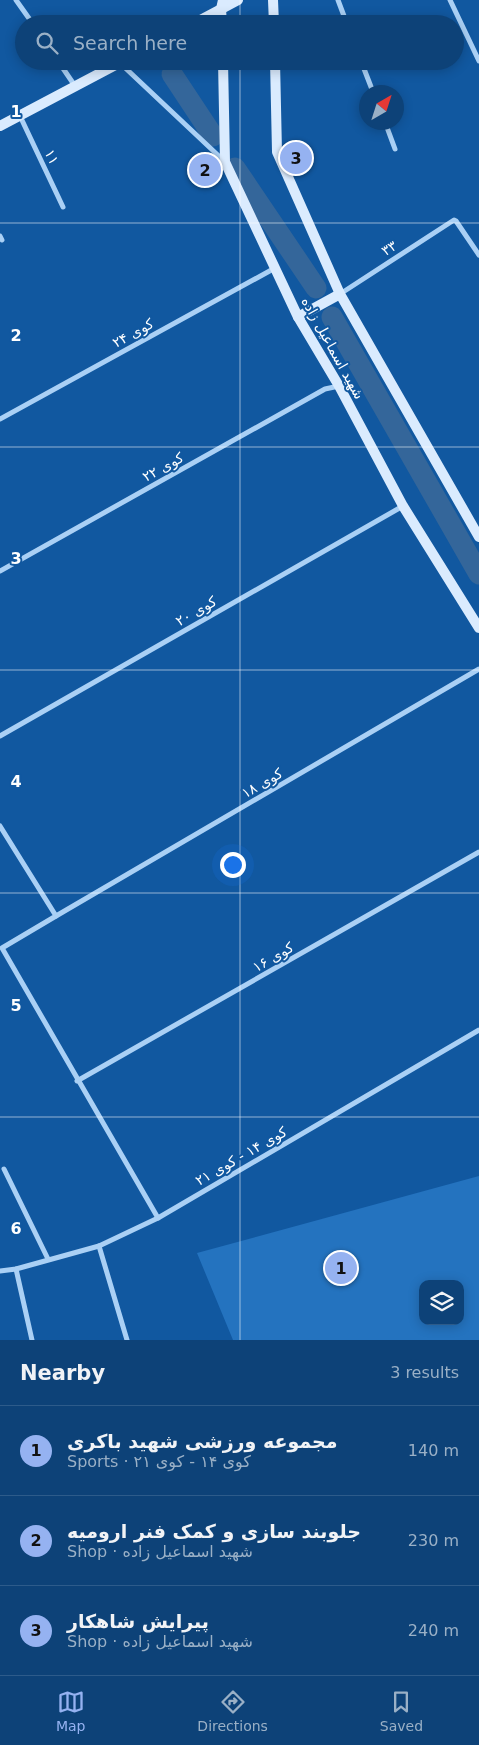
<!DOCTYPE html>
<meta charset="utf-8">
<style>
:root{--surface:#0d4278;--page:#16497d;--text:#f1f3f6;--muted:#9ab0c6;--line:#2d5b8a;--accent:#95b2f1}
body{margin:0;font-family:"DejaVu Sans",Cairo,sans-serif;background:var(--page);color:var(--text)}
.controls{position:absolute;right:15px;bottom:15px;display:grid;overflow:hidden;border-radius:10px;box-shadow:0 2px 12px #0003}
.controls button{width:45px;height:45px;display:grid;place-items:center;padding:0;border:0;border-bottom:1px solid var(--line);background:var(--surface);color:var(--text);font:25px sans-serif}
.compass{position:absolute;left:359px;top:85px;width:45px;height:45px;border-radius:50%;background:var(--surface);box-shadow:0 2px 12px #0003;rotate:39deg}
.you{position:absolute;left:232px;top:864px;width:18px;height:18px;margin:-12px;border:4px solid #fff;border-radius:50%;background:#1a73e8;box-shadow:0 0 0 8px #1a73e833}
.badge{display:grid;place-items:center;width:32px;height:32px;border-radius:50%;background:var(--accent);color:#111;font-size:16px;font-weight:700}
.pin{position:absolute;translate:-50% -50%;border:2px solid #fff;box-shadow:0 1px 5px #0006}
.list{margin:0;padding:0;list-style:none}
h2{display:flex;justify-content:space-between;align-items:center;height:65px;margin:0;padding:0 20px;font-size:21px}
h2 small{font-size:16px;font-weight:400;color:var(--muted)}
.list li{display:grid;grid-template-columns:32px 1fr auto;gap:15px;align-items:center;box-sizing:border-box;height:90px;padding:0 20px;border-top:1px solid var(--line)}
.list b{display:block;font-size:19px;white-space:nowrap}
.list p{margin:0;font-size:16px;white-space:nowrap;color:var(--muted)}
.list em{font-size:16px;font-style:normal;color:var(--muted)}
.icon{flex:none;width:28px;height:28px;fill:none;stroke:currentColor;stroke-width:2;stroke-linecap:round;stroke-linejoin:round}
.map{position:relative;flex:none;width:479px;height:1340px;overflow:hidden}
.search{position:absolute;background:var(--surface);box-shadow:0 2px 12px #0003;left:15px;right:15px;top:15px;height:55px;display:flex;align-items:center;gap:12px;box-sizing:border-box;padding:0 18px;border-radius:28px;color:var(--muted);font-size:19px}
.sheet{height:335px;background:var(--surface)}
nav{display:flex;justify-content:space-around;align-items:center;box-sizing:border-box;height:70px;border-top:1px solid var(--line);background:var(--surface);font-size:14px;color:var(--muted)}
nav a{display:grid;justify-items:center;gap:2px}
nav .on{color:var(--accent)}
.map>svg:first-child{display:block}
</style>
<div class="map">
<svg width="479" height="1340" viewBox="0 0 479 1340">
<rect width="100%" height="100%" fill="#1158a0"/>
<path fill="#2473bf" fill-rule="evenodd" d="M479,1176V1340H233L197,1253ZM423,1284H460V1321H423Z"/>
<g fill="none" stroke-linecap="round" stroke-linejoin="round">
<g stroke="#34669a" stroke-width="21">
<path d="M172,74L213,136"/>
<path d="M235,168L316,288"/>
<path d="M332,317L479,574"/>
</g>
<g stroke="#aad0f5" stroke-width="5">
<path d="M16,0L33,24"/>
<path d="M338,0L347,24"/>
<path d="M450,0L479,61"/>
<path d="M58,61L75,86"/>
<path d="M361,61L373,92"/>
<path d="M120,63L223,160"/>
<path d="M20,116L63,207"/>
<path d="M385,122L395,149"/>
<path d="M0,236L2,240"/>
<path d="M340,294L454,220L456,221L479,255"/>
<path d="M0,419L275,268"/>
<path d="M0,571L325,389L339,386"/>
<path d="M0,736L403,506"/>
<path d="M0,826L56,916L2,948L158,1218"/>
<path d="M56,916L479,669"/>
<path d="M77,1081L479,852"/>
<path d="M4,1169L48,1259"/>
<path d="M99,1246L127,1340"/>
<path d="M16,1269L32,1340"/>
<path d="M0,1271L16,1269L99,1246L158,1218L479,1030"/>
</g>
<g stroke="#daebfe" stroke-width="10">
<path d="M273,0L274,24"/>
<path d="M193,24L238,0"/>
<path d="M222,24L221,9L223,0"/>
<path d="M223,61L225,162L298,317L339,386L403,506L479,628"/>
<path d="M275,61L277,152L340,294L479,537"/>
<path d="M0,126L123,61"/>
<path d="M298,317L340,294"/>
</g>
</g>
<path fill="none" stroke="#fff" stroke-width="1" stroke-opacity="0.55" d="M240,0V24M240,61V1340M0,223H479M0,447H479M0,670H479M0,893H479M0,1117H479"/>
<g text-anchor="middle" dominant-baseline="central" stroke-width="4" stroke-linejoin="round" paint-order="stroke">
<g font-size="14" fill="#fff" stroke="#1158a0">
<text transform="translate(52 157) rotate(65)">۱۱</text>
<text transform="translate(389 248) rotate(-33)">۳۳</text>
<text transform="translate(133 333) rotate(-29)">کوی ۲۴</text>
<text transform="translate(333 348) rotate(61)">شهید اسماعیل زاده</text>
<text transform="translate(163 467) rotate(-29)">کوی ۲۲</text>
<text transform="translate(196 611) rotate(-30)">کوی ۲۰</text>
<text transform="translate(262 783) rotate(-30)">کوی ۱۸</text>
<text transform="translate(273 957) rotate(-30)">کوی ۱۶</text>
<text transform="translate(241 1156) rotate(-30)">کوی ۱۴ - کوی ۲۱</text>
</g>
</g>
<g font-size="16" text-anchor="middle" font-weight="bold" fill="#fff" stroke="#1158a0" stroke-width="4" stroke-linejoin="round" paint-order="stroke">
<text x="16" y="117">1</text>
<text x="16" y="341">2</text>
<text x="16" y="564">3</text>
<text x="16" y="787">4</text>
<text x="16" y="1011">5</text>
<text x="16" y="1234">6</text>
</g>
</svg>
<div class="controls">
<button><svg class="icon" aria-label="layers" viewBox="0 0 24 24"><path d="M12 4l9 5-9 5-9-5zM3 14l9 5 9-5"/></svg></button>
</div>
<svg class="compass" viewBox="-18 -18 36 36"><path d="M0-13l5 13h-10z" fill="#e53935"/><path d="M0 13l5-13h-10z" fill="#9ab0c6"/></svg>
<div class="you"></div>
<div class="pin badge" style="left:341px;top:1268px">1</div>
<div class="pin badge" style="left:205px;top:170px">2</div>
<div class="pin badge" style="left:296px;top:158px">3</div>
<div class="search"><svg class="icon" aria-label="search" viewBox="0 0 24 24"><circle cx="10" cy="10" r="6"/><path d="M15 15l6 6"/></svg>Search here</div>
</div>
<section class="sheet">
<h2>Nearby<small>3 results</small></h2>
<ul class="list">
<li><span class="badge">1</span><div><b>مجموعه ورزشی شهید باکری</b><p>Sports · کوی ۱۴ - کوی ۲۱</p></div><em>140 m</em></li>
<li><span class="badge">2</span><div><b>جلوبند سازی و کمک فنر ارومیه</b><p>Shop · شهید اسماعیل زاده</p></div><em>230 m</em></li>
<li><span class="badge">3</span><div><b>پیرایش شاهکار</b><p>Shop · شهید اسماعیل زاده</p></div><em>240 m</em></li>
</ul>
</section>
<nav>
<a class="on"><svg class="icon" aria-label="map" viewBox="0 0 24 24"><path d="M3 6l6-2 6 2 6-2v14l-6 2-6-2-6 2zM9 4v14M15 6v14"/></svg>Map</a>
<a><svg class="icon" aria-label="directions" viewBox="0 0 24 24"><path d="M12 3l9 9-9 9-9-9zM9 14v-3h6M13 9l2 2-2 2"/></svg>Directions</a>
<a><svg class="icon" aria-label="saved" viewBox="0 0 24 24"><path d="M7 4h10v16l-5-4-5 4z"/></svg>Saved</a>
</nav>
